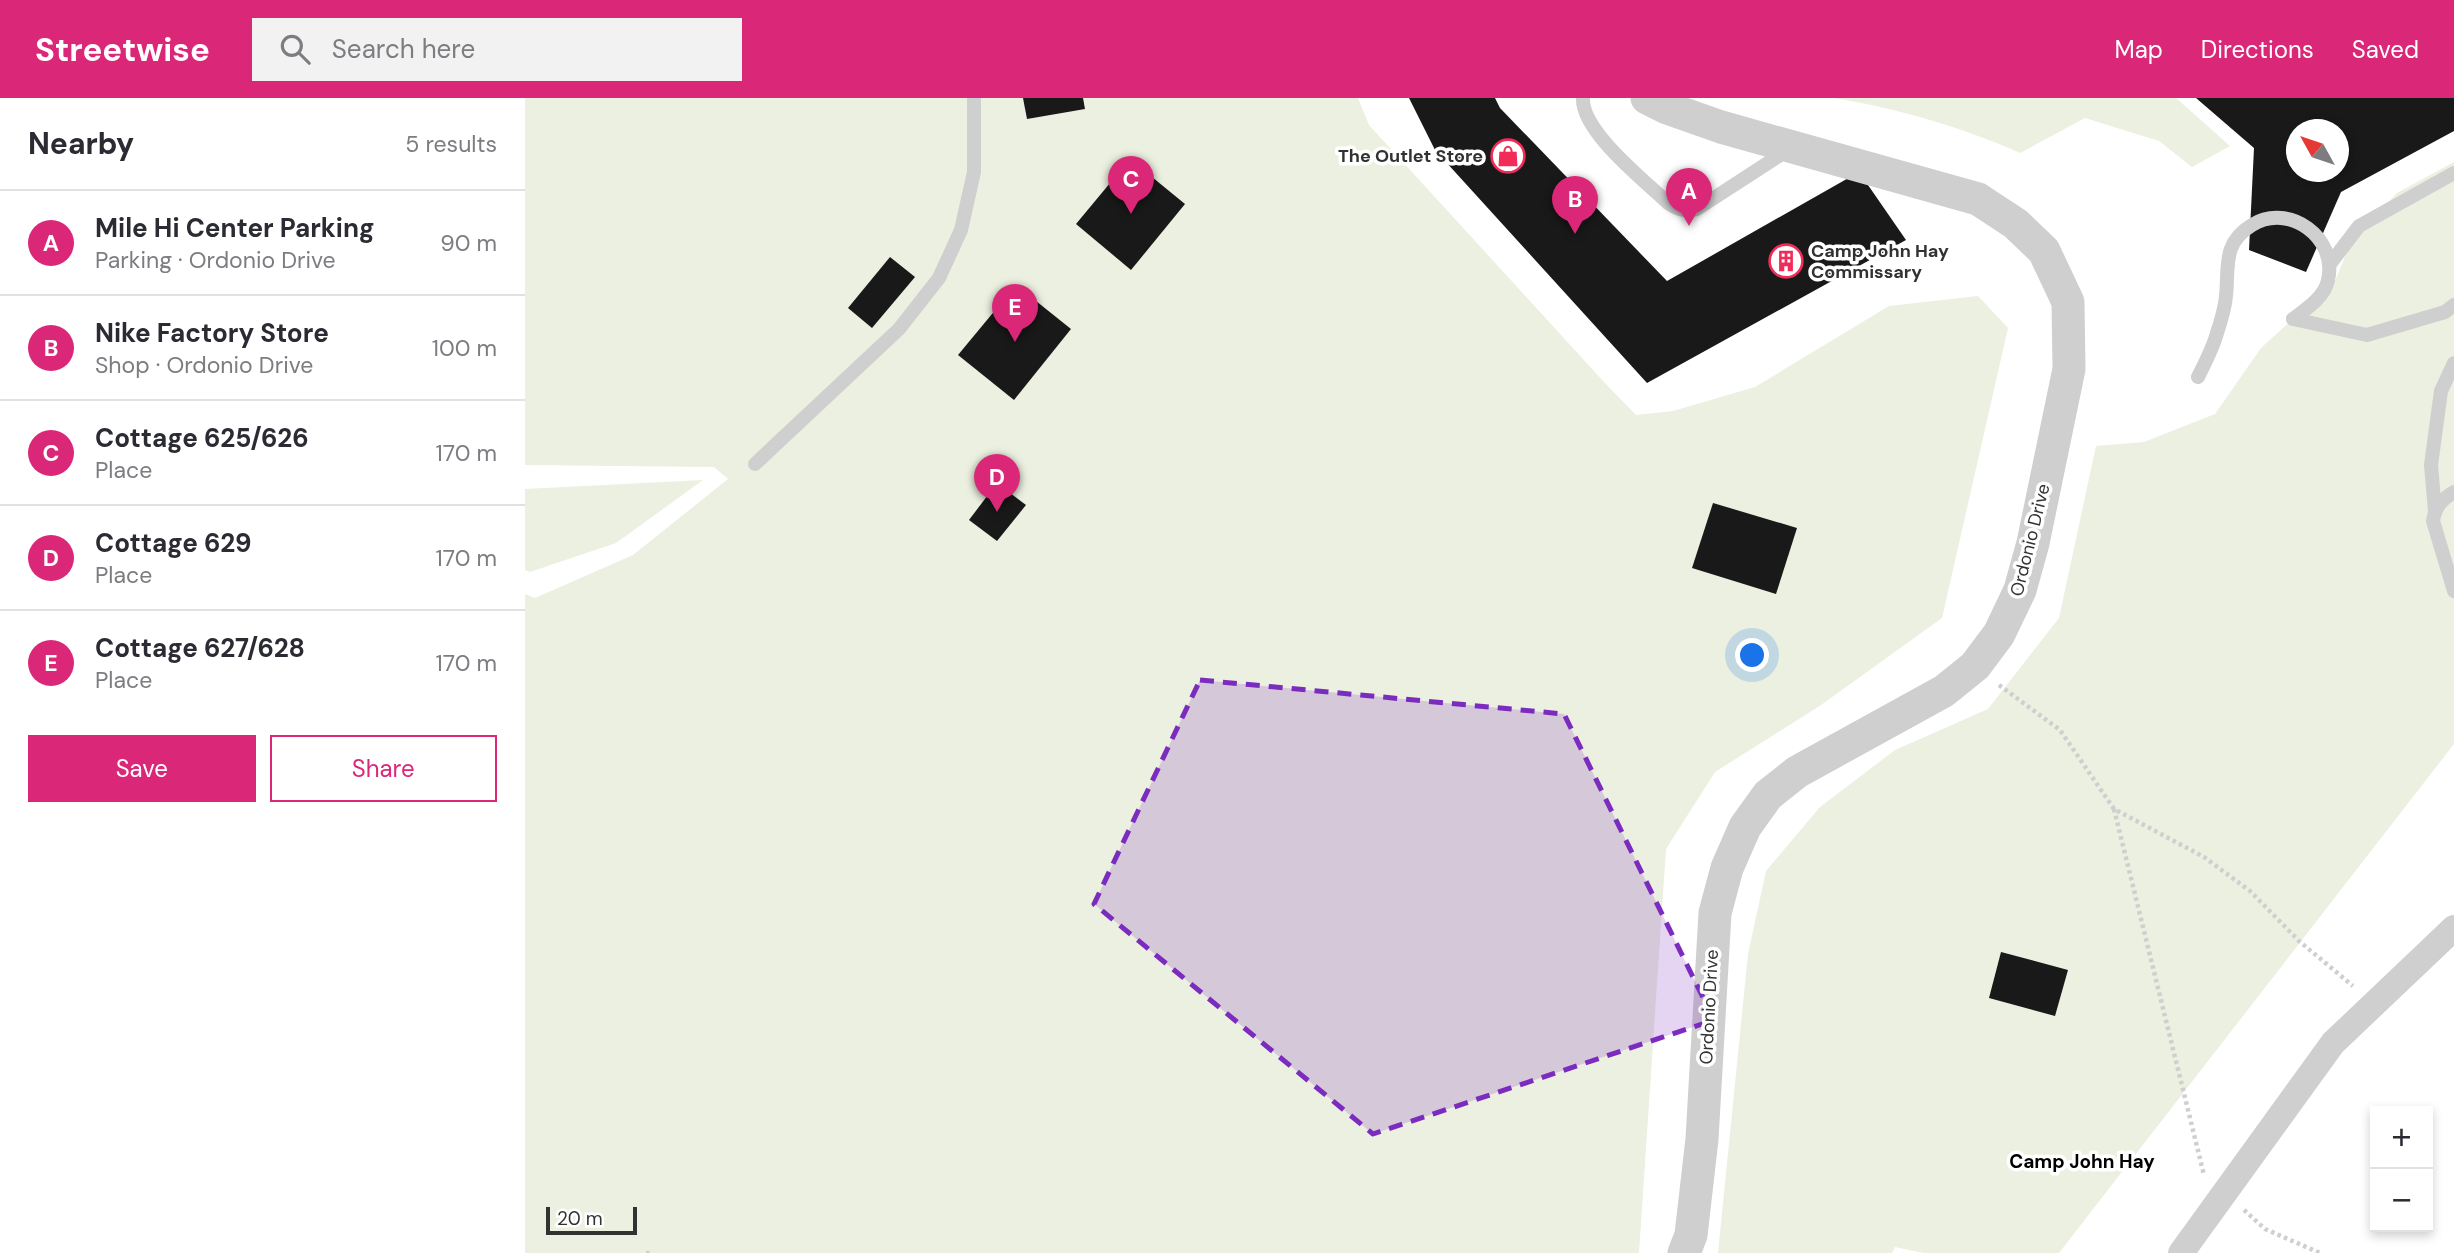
<!DOCTYPE html>
<meta charset="utf-8">
<style>
:root{--surface:#fff;--page:#f2f2f3;--text:#2b2b33;--muted:#7c7c81;--line:#e1e1e2;--accent:#db2777}
body{margin:0;font-family:"DM Sans",sans-serif;background:var(--page);color:var(--text)}
.controls{position:absolute;right:21px;bottom:21px;display:grid;overflow:hidden;border-radius:0px;box-shadow:0 4px 10px #0003}
.controls button{width:63px;height:63px;display:grid;place-items:center;padding:0;border:0;border-bottom:2px solid var(--line);background:var(--surface);color:var(--text);font:35px sans-serif}
.compass{position:absolute;left:1761px;top:21px;width:63px;height:63px;border-radius:50%;background:var(--surface);box-shadow:0 4px 10px #0003;rotate:310deg}
.scale{position:absolute;left:21px;bottom:18px;width:91px;box-sizing:border-box;padding-left:7px;border:4px solid #323232;border-top:0;font-size:19px;line-height:24px;white-space:nowrap;color:#323232;-webkit-text-stroke:5px #fff;paint-order:stroke}
.you{position:absolute;left:1228px;top:558px;width:24px;height:24px;margin:-18px;border:5px solid #fff;border-radius:50%;background:#1a73e8;box-shadow:0 0 0 10px #1a73e833}
.badge{display:grid;place-items:center;width:46px;height:46px;border-radius:50%;background:var(--accent);color:#fff;font-size:23px;font-weight:700}
.pin{position:absolute;translate:-50% -58px;filter:drop-shadow(0 2px 4px #0008)}
.pin::after{content:'';position:absolute;top:37px;width:24px;height:21px;background:inherit;clip-path:polygon(0 0,100% 0,50% 100%)}
.list{margin:0;padding:0;list-style:none}
h2{display:flex;justify-content:space-between;align-items:center;height:91px;margin:0;padding:0 28px;font-size:30px}
h2 small{font-size:23px;font-weight:400;color:var(--muted)}
.list li{display:grid;grid-template-columns:46px 1fr auto;gap:21px;align-items:center;box-sizing:border-box;height:105px;padding:0 28px;border-top:2px solid var(--line)}
.list b{display:block;font-size:26px;white-space:nowrap}
.list p{margin:0;font-size:23px;white-space:nowrap;color:var(--muted)}
.list em{font-size:23px;font-style:normal;color:var(--muted)}
.actions{display:flex;gap:14px;padding:21px 28px}
.actions a{flex:1;padding:16px 0;border:2px solid var(--accent);border-radius:0px;text-align:center;font-size:24px;color:var(--accent)}
.actions .main{background:var(--accent);color:#fff}
.icon{flex:none;width:38px;height:38px;fill:none;stroke:currentColor;stroke-width:2;stroke-linecap:round;stroke-linejoin:round}
.map{position:relative;flex:none;width:1929px;height:1155px;overflow:hidden}
header{display:flex;align-items:center;gap:42px;box-sizing:border-box;height:98px;padding:0 35px;background:var(--accent);color:#fff}
header strong{font-size:33px}
nav{display:flex;gap:38px;margin-inline-start:auto;font-size:24px}
.search{width:490px;height:63px;background:var(--page);display:flex;align-items:center;gap:18px;box-sizing:border-box;padding:0 24px;border-radius:0px;color:var(--muted);font-size:26px}
main{display:flex}
aside{flex:1;background:var(--surface)}
.map>svg:first-child{display:block}
</style>
<header>
<strong>Streetwise</strong>
<div class="search"><svg class="icon" aria-label="search" viewBox="0 0 24 24"><circle cx="10" cy="10" r="6"/><path d="M15 15l6 6"/></svg>Search here</div>
<nav><a>Map</a><a>Directions</a><a>Saved</a></nav>
</header>
<main>
<aside>
<h2>Nearby<small>5 results</small></h2>
<ul class="list">
<li><span class="badge">A</span><div><b>Mile Hi Center Parking</b><p>Parking · Ordonio Drive</p></div><em>90 m</em></li>
<li><span class="badge">B</span><div><b>Nike Factory Store</b><p>Shop · Ordonio Drive</p></div><em>100 m</em></li>
<li><span class="badge">C</span><div><b>Cottage 625/626</b><p>Place</p></div><em>170 m</em></li>
<li><span class="badge">D</span><div><b>Cottage 629</b><p>Place</p></div><em>170 m</em></li>
<li><span class="badge">E</span><div><b>Cottage 627/628</b><p>Place</p></div><em>170 m</em></li>
</ul>
<div class="actions"><a class="main">Save</a><a>Share</a></div>
</aside>
<div class="map">
<svg width="1929" height="1155" viewBox="0 0 1929 1155">
<rect width="100%" height="100%" fill="#fff"/>
<g fill="#ebf0e0">
<path d="M0,0H833L844,27L1079,284L1111,317L1148,313L1230,289L1364,208L1453,198L1483,230L1417,520L1296,607L1190,674L1141,751L1114,1155H0V496L10,500L108,457L203,381L189,369L0,367Z"/>
<path d="M1308,0H1651L1705,48L1667,69L1634,43L1560,20L1495,55C1440,30 1368,9 1308,0Z"/>
<path d="M1929,64V646L1534,1155H1398L1370,1149L1367,1155H1193L1223,856L1241,773L1295,709L1370,652L1463,611L1534,520L1571,348L1619,344L1690,316L1736,250L1810,183L1826,144L1872,95Z"/>
<path d="M178,382L91,445L5,474L0,472V391Z"/>
</g>
<g fill="#191919" fill-rule="evenodd">
<path d="M498,0H558L560,11L502,21Z"/>
<path d="M884,0H970L975,10L1142,183L1334,74L1381,142L1122,285L910,52Z"/>
<path d="M1671,0H1929V33L1816,94L1781,174L1724,152L1729,50ZM1772,32H1814V74H1772Z"/>
<path d="M605,61L660,106L606,172L551,126Z"/>
<path d="M365,159L390,179L347,230L323,210Z"/>
<path d="M491,187L546,231L489,302L433,257Z"/>
<path d="M472,385L501,407L472,443L444,422Z"/>
<path d="M1188,405L1272,430L1251,496L1167,470Z"/>
<path d="M1476,854L1543,872L1530,918L1464,900Z"/>
</g>
<g fill="none" stroke-linecap="round" stroke-linejoin="round">
<g stroke="#cfcfcf" stroke-width="4.5" stroke-dasharray="3.5 3.5" stroke-linecap="butt">
<path d="M1474,587L1535,632L1589,711L1679,759L1725,793L1774,843L1828,888"/>
<path d="M1589,711L1679,1077"/>
<path d="M1719,1112L1740,1131L1795,1155"/>
<path d="M121,1155H127"/>
</g>
<g stroke="#cfcfcf" stroke-width="14">
<path d="M1058,0C1056,33 1120,83 1143,105C1154,112 1160,114 1172,111L1263,52"/>
<path d="M1805,166L1834,128L1929,75"/>
<path d="M1768,221L1842,237L1920,214L1929,207"/>
<path d="M1673,279C1680,265 1688,250 1692,235C1696,223 1700,210 1701,198C1704,169 1697,145 1727,127C1764,104 1813,140 1803,182C1800,199 1781,211 1768,221"/>
<path d="M230,366L374,231L414,180L436,132L449,74V0"/>
<path d="M1929,394C1917,401 1910,409 1908,423L1929,493"/>
<path d="M1910,413L1906,367L1916,293L1929,265"/>
</g>
<path stroke="#cfcfcf" stroke-width="26" d="M1656,1155L1808,945L1929,830"/>
<path stroke="#cfcfcf" stroke-width="33" d="M1122,0L1142,10L1196,29L1453,101L1491,126L1519,153L1543,204L1544,271L1508,445L1495,492L1474,536L1450,568L1419,593L1272,674L1243,697L1220,729L1202,770L1190,815L1177,1041L1166,1137L1159,1155"/>
</g>
<path fill="#7b2cbf" fill-opacity="0.2" stroke="#7b2cbf" stroke-width="5" stroke-dasharray="14 9" stroke-linejoin="round" d="M675,582L1039,616L1189,922L848,1036L569,806Z"/>
<defs>
<symbol id="shop-ring" viewBox="-11 -11 22 22"><circle r="9.5" fill="#fff" stroke="#f22c59" stroke-width="1.5"/><path d="M-5-2.5h2.3a2.7 3.5 0 0 1 5.4 0H5L5.5 6h-11ZM-1.5-2.5h3a1.5 2.3 0 0 0-3 0Z" fill="#f22c59"/></symbol>
<symbol id="building-ring" viewBox="-11 -11 22 22"><circle r="9.5" fill="#fff" stroke="#f22c59" stroke-width="1.5"/><path d="M-4-6H4V6H1V3H-1V6H-4ZM-2.5-4.3h1.7v1.8h-1.7ZM.8-4.3h1.7v1.8H.8ZM-2.5-1h1.7V.8h-1.7ZM.8-1h1.7V.8H.8Z" fill="#f22c59"/></symbol>
</defs>
<g fill-rule="evenodd">
<use href="#shop-ring" x="964" y="39" width="38" height="38"/>
<use href="#building-ring" x="1242" y="144" width="38" height="38"/>
</g>
<g text-anchor="middle" dominant-baseline="central" stroke-width="7" stroke-linejoin="round" paint-order="stroke">
<g font-size="18" font-weight="bold" fill="#323232" stroke="#fff" text-anchor="end">
<text x="958" y="58">The Outlet Store</text>
<text x="1286" y="153" text-anchor="start">Camp John Hay<tspan x="1286" dy="21">Commissary</tspan></text>
</g>
<g font-size="18" fill="#323232" stroke="#fff">
<text transform="translate(1505 442) rotate(-76)">Ordonio Drive</text>
<text transform="translate(1184 909) rotate(-87)">Ordonio Drive</text>
</g>
<g font-size="19" font-weight="bold" fill="#000" stroke="#fff">
<text x="1557" y="1063">Camp John Hay</text>
</g>
</g>
</svg>
<div class="controls">
<button>+</button>
<button>−</button>
</div>
<svg class="compass" viewBox="-18 -18 36 36"><path d="M0-13l5 13h-10z" fill="#e53935"/><path d="M0 13l5-13h-10z" fill="#7c7c81"/></svg>
<div class="scale">20 m</div>
<div class="you"></div>
<div class="pin badge" style="left:1164px;top:128px">A</div>
<div class="pin badge" style="left:1050px;top:136px">B</div>
<div class="pin badge" style="left:606px;top:116px">C</div>
<div class="pin badge" style="left:472px;top:414px">D</div>
<div class="pin badge" style="left:490px;top:244px">E</div>
</div>
</main>
